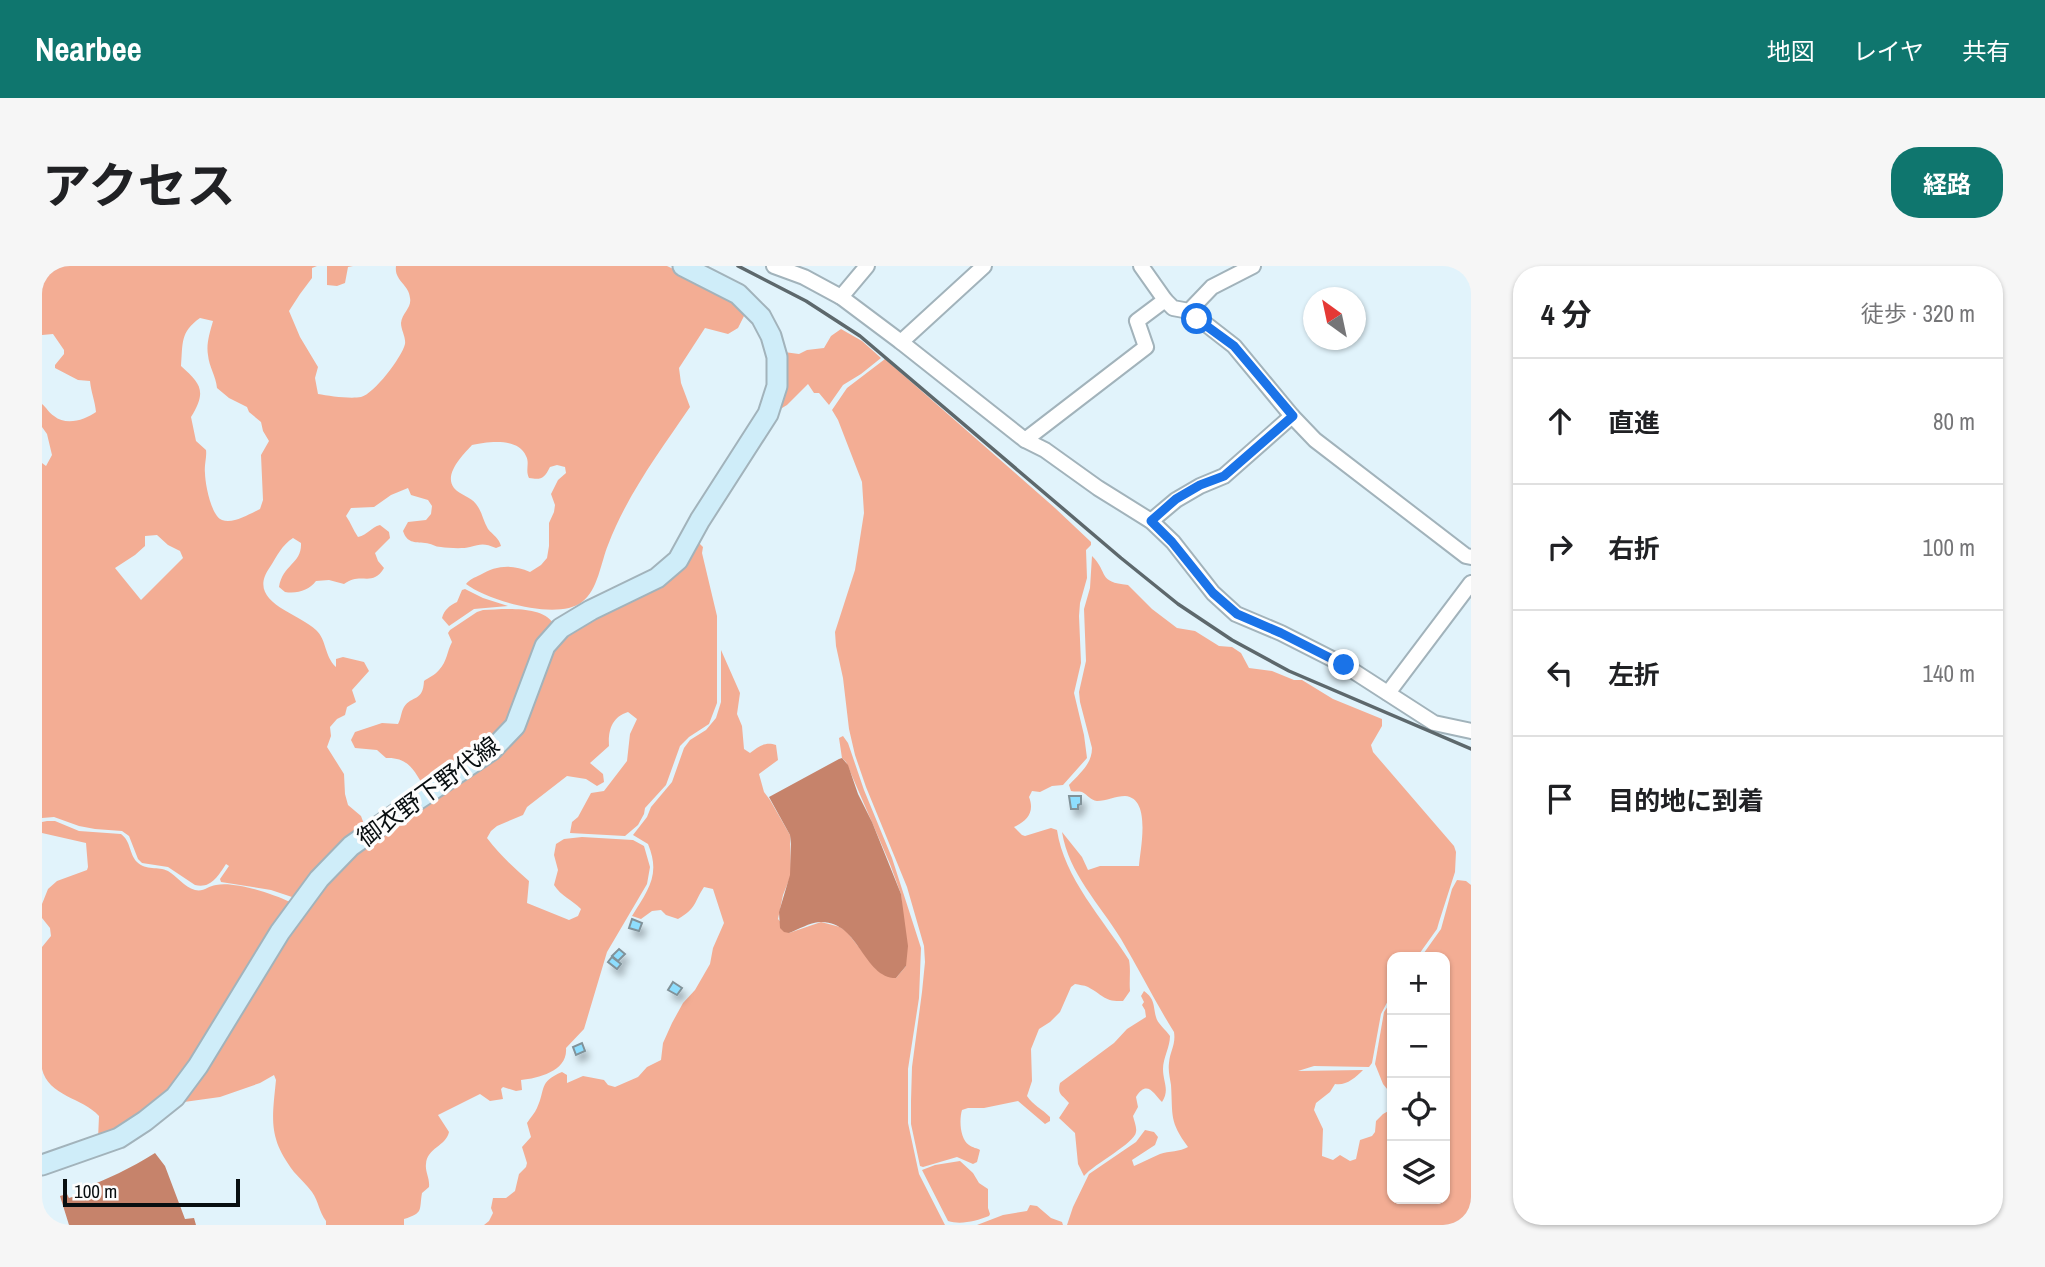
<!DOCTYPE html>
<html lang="ja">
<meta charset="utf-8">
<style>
:root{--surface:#fff;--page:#f6f6f6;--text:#202124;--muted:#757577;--line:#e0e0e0;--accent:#0f766e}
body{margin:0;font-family:"Archivo Narrow","Noto Sans JP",sans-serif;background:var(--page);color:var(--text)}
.controls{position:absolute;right:21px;bottom:21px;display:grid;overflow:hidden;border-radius:14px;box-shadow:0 2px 5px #0004}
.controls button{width:63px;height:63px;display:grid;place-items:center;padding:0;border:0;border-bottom:2px solid var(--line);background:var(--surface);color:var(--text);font:35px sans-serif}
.compass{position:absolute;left:1261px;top:21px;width:63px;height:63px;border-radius:50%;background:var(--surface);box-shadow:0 2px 5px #0004;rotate:327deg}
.scale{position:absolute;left:21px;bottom:18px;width:177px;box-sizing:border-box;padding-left:7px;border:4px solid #080e10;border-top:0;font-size:19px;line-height:24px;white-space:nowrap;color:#080e10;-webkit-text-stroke:5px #fdfdfd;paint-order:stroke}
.stop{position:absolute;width:21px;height:21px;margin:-16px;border:5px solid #1a73e8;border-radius:50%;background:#fff}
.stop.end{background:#1a73e8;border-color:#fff;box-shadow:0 2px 7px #0008}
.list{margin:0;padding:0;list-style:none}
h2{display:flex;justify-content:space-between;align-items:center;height:91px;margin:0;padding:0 28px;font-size:30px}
h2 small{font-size:23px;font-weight:400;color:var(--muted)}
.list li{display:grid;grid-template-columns:46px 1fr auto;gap:21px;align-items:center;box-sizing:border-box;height:126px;padding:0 28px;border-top:2px solid var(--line)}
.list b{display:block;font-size:26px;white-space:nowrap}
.list em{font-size:23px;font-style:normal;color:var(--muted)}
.icon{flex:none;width:38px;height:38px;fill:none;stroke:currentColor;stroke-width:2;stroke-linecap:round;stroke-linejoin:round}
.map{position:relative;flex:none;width:1429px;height:959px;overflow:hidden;border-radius:28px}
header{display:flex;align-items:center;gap:42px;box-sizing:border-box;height:98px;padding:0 35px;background:var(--accent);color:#fff}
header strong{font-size:33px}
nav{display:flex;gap:38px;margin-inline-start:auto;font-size:24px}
.intro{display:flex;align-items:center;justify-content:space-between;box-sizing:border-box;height:168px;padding:0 42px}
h1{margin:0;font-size:49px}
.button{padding:18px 32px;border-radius:28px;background:var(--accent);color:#fff;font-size:24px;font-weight:700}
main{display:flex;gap:42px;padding:0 42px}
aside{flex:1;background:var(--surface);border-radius:28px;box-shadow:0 2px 5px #0004}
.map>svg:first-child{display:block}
</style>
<header>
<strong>Nearbee</strong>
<nav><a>地図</a><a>レイヤ</a><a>共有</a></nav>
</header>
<div class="intro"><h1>アクセス</h1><a class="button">経路</a></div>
<main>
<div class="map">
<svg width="1429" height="959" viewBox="0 0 1429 959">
<defs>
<filter id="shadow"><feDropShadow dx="4" dy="7" stdDeviation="3.5" flood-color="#0004"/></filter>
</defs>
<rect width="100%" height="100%" fill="#e1f3fb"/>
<g fill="#f3ad94" fill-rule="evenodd">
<path d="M0,0H275L270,2V12L258,28L247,45L258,71L276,101L273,112L276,128C287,130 308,133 319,131C332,128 360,91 363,78C364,71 359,64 359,57C360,47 370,42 368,32C367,18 352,15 354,0H625L682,27L697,37L702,50L696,62L686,68L663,62L637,102L639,117L648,141C618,185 585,229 566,279C559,296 556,324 540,336C516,355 446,335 424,318C428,313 432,312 438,309C454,299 471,298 488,306L499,299L505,292L507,280V257L512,246L513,239L509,228L516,214L524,207L523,201L515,199L508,201C502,213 499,214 487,212C483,204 488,197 484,190C476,171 445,176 430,179C422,188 401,208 412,222C418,229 429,231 434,238C440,245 441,255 446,263C451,269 457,272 459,280L454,282C442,277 439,278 428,281C421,283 406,282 399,281C393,281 389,277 383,277C372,276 365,277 361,265L366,256L384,254L389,248L390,240L386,234L369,229L366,222L349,229L332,241L309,242L304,250C309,257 311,264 316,271C326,269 329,261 338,259L347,266L348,272L333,287L336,295L342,302C330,322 319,305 302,318L287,314L274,315C267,324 256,328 243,326L237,321C241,298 260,298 259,277L251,272C240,279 235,290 228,301C203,336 255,346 274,364C285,374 282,390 294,401V393L301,391L322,396L327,405L310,424L314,436L305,441L303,449L295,453L288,461L289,470L285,481L302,508L303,528L306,539L319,550L323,561L253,632L229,624L179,616L178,613L187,600L184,598C176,610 169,623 153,619L126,601L100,597L96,593L87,570L80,565L53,563L37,560L12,551L0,552V197L4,200L10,189L5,168L0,161V138C4,141 7,147 12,150C24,160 43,154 54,146C53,135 49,126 48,115L36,114L13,102V99L22,88V84L11,68L0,69ZM158,52L171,55C168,66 164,78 166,89C167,101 174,110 175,122L187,132L205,141L207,146L219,156L221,165L227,175L219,189L221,234L218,243C207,248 192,258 180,254C169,250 163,217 163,207C162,199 165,191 164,184L154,175L149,151C165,125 159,118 139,100C141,77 138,66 158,52ZM115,269L126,279L138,285L141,292L99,334L73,302L93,289L103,280V270Z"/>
<path d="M285,0H311L306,1L303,17L295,20L285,19Z"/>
<path d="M799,63L820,75L839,92L819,108L801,119L787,139L777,127H772L766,118L745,139L740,142L738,138L742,86L757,88L765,84L782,82L789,70Z"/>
<path d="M843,93L1013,242L1049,276V279L1044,284L1045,312L1038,337L1037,350L1039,397L1032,427L1042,469L1045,492L1021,519L1010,520L998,526L990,525L987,531C993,546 985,555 972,561L980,569L983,570L1009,562L1015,564C1022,612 1061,653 1087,694C1089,705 1087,714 1088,725L1081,735C1062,736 1061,729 1046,721C1042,719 1037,719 1033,718L1029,721L1018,746L1008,756L997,763L989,783L990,815L985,830C991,839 1000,843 1008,851V855L1003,858L976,835L942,842H926L920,844C917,854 918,873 927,879C931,882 935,882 938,884L935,896L931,898L915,891L881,901L878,900L869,858V835L870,801L880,726L883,696L882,680L865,621L824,521L813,489L807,463L801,412L794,380L793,366L813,304L822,247L820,216L796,154L790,144L805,122Z"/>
<path d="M656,276L661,281L660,287L675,350V437L667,458L647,471L638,480L624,519L603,542L602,548L596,559L583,570L528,567L530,556L536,551L549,527L562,525L585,495L588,468L595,453L586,446C570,451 566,464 567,480L548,497L561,508L562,516L555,520L544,513L525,510L485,541L481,549L455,560L449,565L445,572C457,588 472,602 487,615L485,637L527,654L536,650L539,643C530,634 519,630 512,619L516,604L512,589L514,578L522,573L540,571L591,574L602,580L608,601L605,618L565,686L542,763L524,782C526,805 497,812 479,814L480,824L474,825L461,821L459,823L461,833L448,835L438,828L396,849L407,866C404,880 385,882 384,898C383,906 388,912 387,921L380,927C377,944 382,947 362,953V959H284V955C277,946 277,936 270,926C265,919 258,913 252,906C226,872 230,854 234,814L232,809L218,817L178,831L142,836L140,832L241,669L300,598L398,525L488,436C501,417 507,394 518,373Z"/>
<path d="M1050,290C1067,307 1055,316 1086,319L1110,343L1135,362L1153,365L1177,380L1190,381L1199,387L1207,402L1230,405L1252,414H1260L1291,433L1340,453V460L1329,479L1331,486L1412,580L1414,586L1413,606L1397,656L1395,663L1375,691H1350V727L1339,748L1330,797L1327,801L1272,800L1256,805L1321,804C1313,812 1304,820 1293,818L1288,826L1274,837L1272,844L1281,863L1280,890L1291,894L1298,889L1308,895L1314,893L1318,874L1330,870L1333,866L1334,855L1341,848L1350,843V933H1403V691H1379L1399,663L1410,623L1415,614L1424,615L1429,619V959H1025L1031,941L1047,908L1094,876L1103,864L1112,866L1116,871L1113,879L1090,894L1092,900C1101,896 1109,892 1118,888C1127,885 1138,886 1146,881C1127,855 1131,850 1129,819C1128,812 1126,805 1127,797C1128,785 1134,779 1132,766C1113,736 1097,703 1079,673C1057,637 1027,608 1020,566L1040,591L1046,604L1058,600H1097C1098,584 1110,532 1083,530C1074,530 1064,535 1055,535C1048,534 1046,529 1040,526C1037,525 1033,526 1029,525L1027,519C1038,507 1050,498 1050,482L1038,436L1037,426L1044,395L1042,343L1048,322Z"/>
<path d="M423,323L441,332L466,340L432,343L407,360L400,352C402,344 408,339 415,336L420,324Z"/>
<path d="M441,344C460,343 500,339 511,357L465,461L453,472L382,521C372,504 366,491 344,492L335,484L313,482L309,474L313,466L340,457L356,458C359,453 359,446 362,441C370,429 381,436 382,415C386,412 393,409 397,404C405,396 405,385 410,376L406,367L408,364L435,346Z"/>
<path d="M679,384L698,427L695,448L700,460L702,483L708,487C716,481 723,475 734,479L736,494L717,508L722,526L728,534L748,569L749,609L741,629L736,653L747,667L779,656L798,661L805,666L834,703L854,712L864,700L859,628L848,598L804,496L800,492L797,472L801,470L806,477L822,524L850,592L879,682L877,732L866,803V857L877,908L903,959H442L447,955L451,947L449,942L451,932H464L473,925L477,908L484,901L485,897L480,881L489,871L485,857C488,852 493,847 495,842C504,823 496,816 520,806L525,809V817L541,810L562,814L566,819L573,821L596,811L605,801L619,794L621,777L630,757L641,737L653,724L668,698L671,682L682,657L671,623L662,621C652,636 655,642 636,653L624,649L619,644L610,645L599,653L590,650C606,624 619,609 606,578L591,569L605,551L609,541L630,516L642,482L648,474L664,464L674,452L679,436Z"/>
<path d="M5,555H13L37,565L79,568C89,575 87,588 95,596C104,605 116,600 126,605C135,610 142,621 153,624C162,626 166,620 174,619C193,615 231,628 248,636L201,706L149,793L126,826L75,865L56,873L57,850C41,832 6,830 0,803V681L9,670L8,662L0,652V638L6,623L15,615L45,604L46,601L44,577L0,567V556Z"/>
<path d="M1102,725C1113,733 1111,739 1114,751C1115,757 1124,764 1128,770C1128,781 1121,792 1121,803C1121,816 1128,824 1120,836C1112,828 1105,813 1094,831L1096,841L1091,850C1092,855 1095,861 1094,866C1093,877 1052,898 1042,910L1036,898L1033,867L1017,852L1027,837C1020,828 1015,829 1018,817L1072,777L1085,763L1104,751L1103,744L1100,739L1102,736L1099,730Z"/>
<path d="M1350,734V829L1341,818L1333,798L1342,746Z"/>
<path d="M918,895L931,907L937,917L946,923V942L948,948L947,950C934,955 919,959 906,955L880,904L893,899Z"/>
<path d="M988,939L995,940L1009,952L1020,956L1021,959H935L961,949L985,945Z"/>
</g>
<g fill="#c6836b">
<path d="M800,492L806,499L816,528L830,556L859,628L866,680L864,700L854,712C821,712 817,654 778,656C767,657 757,663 747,667L742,666L738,662L737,646L748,609L749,578L748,569L727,531L797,493Z"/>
<path d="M113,887L123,900L143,953L152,952L154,959H27L18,930L25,928L27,932L40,928L38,923C65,914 89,902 113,887Z"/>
</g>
<g fill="#8edefe" stroke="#819299" stroke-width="2" filter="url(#shadow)">
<path d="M1027,530H1039V538L1036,539V543H1029Z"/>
<path d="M590,653L600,657L597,665L587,662Z"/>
<path d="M577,683L583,688L576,695L570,690Z"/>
<path d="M570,691L579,698L575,703L566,696Z"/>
<path d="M631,716L640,722L635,729L626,724Z"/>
<path d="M540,777L543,785L534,789L531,781Z"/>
</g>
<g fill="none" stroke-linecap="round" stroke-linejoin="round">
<defs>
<g id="street">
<path d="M732,0L762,11L799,31L859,76L983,174L1003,184L1056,222L1109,255L1131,276L1171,327L1194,348L1239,367L1302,399L1392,457L1429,465"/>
<path d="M1099,0L1123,34L1131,42L1147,45L1170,21L1211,0"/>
<path d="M799,31L825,0"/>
<path d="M1147,45L1192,80L1250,150L1273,174L1424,290L1429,291"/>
<path d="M859,76L942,0"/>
<path d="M983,174L1104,81L1095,55L1123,34"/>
<path d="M1109,255L1134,234L1158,220L1182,210L1250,150"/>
<path d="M1346,427L1429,317"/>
</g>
<path id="secondary" d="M0,899L77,872L103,855L133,831L156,800L238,666L277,613L309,580L357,546L450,484L473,460L503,380L519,362L549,344L615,312L636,294L658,254L726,148L735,120V91L729,70L719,51L696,28L641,0"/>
</defs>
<use href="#street" stroke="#a2b3bb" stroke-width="18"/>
<use href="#secondary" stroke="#a2b3bb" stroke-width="23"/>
<use href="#street" stroke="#fff" stroke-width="14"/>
<use href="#secondary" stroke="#cfedf9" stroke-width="19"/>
<path stroke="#5d686c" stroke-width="3.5" d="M696,0L764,35L818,70L1079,292L1136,338L1190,374L1247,405L1429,483"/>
</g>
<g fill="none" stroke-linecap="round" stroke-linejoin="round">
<path stroke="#1a73e8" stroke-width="9" d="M1155,53L1192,80L1251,150L1182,210L1158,219L1134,233L1109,255L1130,276L1171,327L1195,348L1239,367L1302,399"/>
</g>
<g text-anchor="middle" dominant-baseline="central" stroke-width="7" stroke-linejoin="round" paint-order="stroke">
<g font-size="24" fill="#080e10" stroke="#fdfdfd">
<text transform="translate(386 525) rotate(-36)">御衣野下野代線</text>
</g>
</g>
</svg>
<div class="controls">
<button>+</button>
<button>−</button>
<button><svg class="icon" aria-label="locate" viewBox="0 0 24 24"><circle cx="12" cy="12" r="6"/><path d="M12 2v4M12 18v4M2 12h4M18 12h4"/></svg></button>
<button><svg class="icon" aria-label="layers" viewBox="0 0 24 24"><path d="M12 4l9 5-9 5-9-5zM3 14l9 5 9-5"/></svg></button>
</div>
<svg class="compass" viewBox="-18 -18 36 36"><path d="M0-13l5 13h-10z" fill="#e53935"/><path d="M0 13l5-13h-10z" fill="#757577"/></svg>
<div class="scale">100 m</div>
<div class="stop" style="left:1155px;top:53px"></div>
<div class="stop end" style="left:1302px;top:399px"></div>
</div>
<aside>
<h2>4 分<small>徒歩 · 320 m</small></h2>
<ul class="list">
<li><svg class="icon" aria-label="ahead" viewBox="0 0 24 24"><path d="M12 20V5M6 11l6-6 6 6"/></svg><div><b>直進</b></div><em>80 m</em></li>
<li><svg class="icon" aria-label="right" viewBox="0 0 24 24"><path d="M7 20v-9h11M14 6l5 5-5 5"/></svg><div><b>右折</b></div><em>100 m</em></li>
<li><svg class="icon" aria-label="left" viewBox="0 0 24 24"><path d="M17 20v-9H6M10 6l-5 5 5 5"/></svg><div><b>左折</b></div><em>140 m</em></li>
<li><svg class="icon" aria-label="arrive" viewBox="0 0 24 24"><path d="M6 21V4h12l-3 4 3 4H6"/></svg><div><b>目的地に到着</b></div></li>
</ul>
</aside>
</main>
